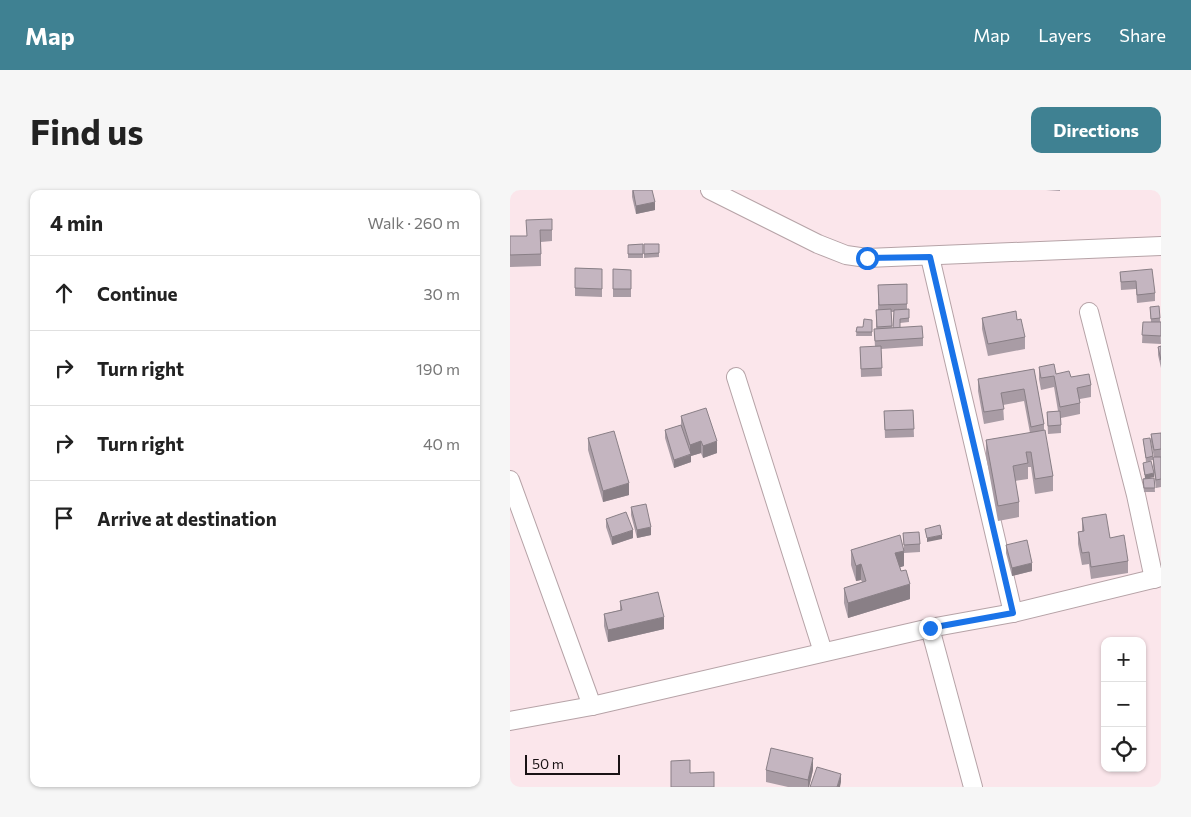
<!DOCTYPE html>
<meta charset="utf-8">
<style>
:root{--surface:#fff;--page:#f6f6f6;--text:#222;--muted:#767676;--line:#e0e0e0;--accent:#3f8192}
body{margin:0;font-family:Commissioner,sans-serif;background:var(--page);color:var(--text)}
.controls{position:absolute;right:15px;bottom:15px;display:grid;overflow:hidden;border-radius:10px;box-shadow:0 1px 4px #0004}
.controls button{width:45px;height:45px;display:grid;place-items:center;padding:0;border:0;border-bottom:1px solid var(--line);background:var(--surface);color:var(--text);font:25px sans-serif}
.scale{position:absolute;left:15px;bottom:12px;width:95px;box-sizing:border-box;padding-left:5px;border:2px solid #191214;border-top:0;font-size:14px;line-height:18px;white-space:nowrap;color:#191214;-webkit-text-stroke:4px #fbe6eb;paint-order:stroke}
.stop{position:absolute;width:15px;height:15px;margin:-11px;border:4px solid #1a73e8;border-radius:50%;background:#fff}
.stop.end{background:#1a73e8;border-color:#fff;box-shadow:0 1px 5px #0008}
.list{margin:0;padding:0;list-style:none}
h2{display:flex;justify-content:space-between;align-items:center;height:65px;margin:0;padding:0 20px;font-size:21px}
h2 small{font-size:16px;font-weight:400;color:var(--muted)}
.list li{display:grid;grid-template-columns:32px 1fr auto;gap:15px;align-items:center;box-sizing:border-box;height:75px;padding:0 20px;border-top:1px solid var(--line)}
.list b{display:block;font-size:19px;white-space:nowrap}
.list em{font-size:16px;font-style:normal;color:var(--muted)}
.icon{flex:none;width:28px;height:28px;fill:none;stroke:currentColor;stroke-width:2;stroke-linecap:round;stroke-linejoin:round}
.map{position:relative;flex:none;width:651px;height:597px;overflow:hidden;border-radius:10px}
header{display:flex;align-items:center;gap:30px;box-sizing:border-box;height:70px;padding:0 25px;background:var(--accent);color:#fff}
header strong{font-size:24px}
nav{display:flex;gap:28px;margin-inline-start:auto;font-size:18px}
.intro{display:flex;align-items:center;justify-content:space-between;box-sizing:border-box;height:120px;padding:0 30px}
h1{margin:0;font-size:35px}
.button{padding:12px 22px;border-radius:10px;background:var(--accent);color:#fff;font-size:18px;font-weight:700}
main{display:flex;gap:30px;padding:0 30px}
aside{flex:1;background:var(--surface);border-radius:10px;box-shadow:0 1px 4px #0004}
.map>svg:first-child{display:block}
</style>
<header>
<strong>Map</strong>
<nav><a>Map</a><a>Layers</a><a>Share</a></nav>
</header>
<div class="intro"><h1>Find us</h1><a class="button">Directions</a></div>
<main>
<aside>
<h2>4 min<small>Walk · 260 m</small></h2>
<ul class="list">
<li><svg class="icon" aria-label="ahead" viewBox="0 0 24 24"><path d="M12 20V5M6 11l6-6 6 6"/></svg><div><b>Continue</b></div><em>30 m</em></li>
<li><svg class="icon" aria-label="right" viewBox="0 0 24 24"><path d="M7 20v-9h11M14 6l5 5-5 5"/></svg><div><b>Turn right</b></div><em>190 m</em></li>
<li><svg class="icon" aria-label="right" viewBox="0 0 24 24"><path d="M7 20v-9h11M14 6l5 5-5 5"/></svg><div><b>Turn right</b></div><em>40 m</em></li>
<li><svg class="icon" aria-label="arrive" viewBox="0 0 24 24"><path d="M6 21V4h12l-3 4 3 4H6"/></svg><div><b>Arrive at destination</b></div></li>
</ul>
</aside>
<div class="map">
<svg width="651" height="597" viewBox="0 0 651 597">
<rect width="100%" height="100%" fill="#fbe6eb"/>
<g fill="none" stroke-linecap="round" stroke-linejoin="round">
<defs>
<g id="minor">
<path d="M200,0L308,54L336,65L357,68L651,56"/>
<path d="M420,67L503,423"/>
<path d="M579,122L626,305L644,389"/>
<path d="M226,187L313,462"/>
<path d="M0,290L82,516"/>
<path d="M420,438L463,597"/>
<path d="M0,531L82,516L420,438L503,423L651,387"/>
</g>
</defs>
<use href="#minor" stroke="#b6a3a7" stroke-width="20"/>
<use href="#minor" stroke="#fff" stroke-width="18"/>
</g>
<g fill="#a99ca5" fill-rule="evenodd">
<path d="M122,0L145,20L126,24L122,7Z"/>
<path d="M536,0H550V1Z"/>
<path d="M42,29V51L31,52V76L0,77V46H17Z"/>
<path d="M133,54V68H118V55Z"/>
<path d="M134,54H149V67L134,68Z"/>
<path d="M65,78L92,79V107L65,106Z"/>
<path d="M103,79L121,80V107H103Z"/>
<path d="M610,82L645,103V111L627,113L626,99L611,100Z"/>
<path d="M397,94V119H399V132L390,133V138L413,148V156L371,159L372,186L351,187L350,157H365L364,139H366V120H368V95ZM381,122H384L383,138H382Z"/>
<path d="M640,117L650,128L651,154L632,153L633,132H641Z"/>
<path d="M472,128L507,130L515,147V159L478,166L472,139Z"/>
<path d="M362,130V146H346L347,137H353Z"/>
<path d="M651,156V178L648,165V157Z"/>
<path d="M529,177L546,184L561,187L581,195V207L570,209V224L551,228V243L538,244L537,222L548,221L544,197L531,200L529,189Z"/>
<path d="M524,179L534,234V240L543,286V301L525,304L521,277H518V289L505,291L509,312V327L488,331L476,266V250L520,243L514,211L493,215L494,230L474,234L468,201V189Z"/>
<path d="M403,220L404,247L375,248L374,221Z"/>
<path d="M171,226L207,263L193,268L191,263L181,266V272L164,278L155,248V240L171,235Z"/>
<path d="M651,243V297L646,298L643,275V267H644L641,252V244Z"/>
<path d="M78,248L119,305L93,312L78,260Z"/>
<path d="M633,249L643,266V270L636,272Z"/>
<path d="M633,273L644,287L637,288H644L645,302H634L633,289L635,288L633,277Z"/>
<path d="M121,317L141,345L127,348L121,325Z"/>
<path d="M572,328L600,348L618,371V383L581,389L579,374L572,375L568,354V342L572,341Z"/>
<path d="M96,329L123,348L102,355L96,337Z"/>
<path d="M393,343L410,354V362L394,363V376L390,377L400,409L338,428L334,413V398L352,392L351,390L346,391L341,375V360L394,358Z"/>
<path d="M496,355L522,381L502,386L496,363Z"/>
<path d="M110,411L154,439L98,452L94,436V424L110,420Z"/>
<path d="M256,580H303L299,597H278L256,592Z"/>
</g>
<g fill="#897f86">
<path d="M145,12V20L126,24V16Z"/>
<path d="M191,251V263L181,266V272L164,278V270L180,265V255Z"/>
<path d="M207,251V263L193,268V256Z"/>
<path d="M644,283V287L635,289V285Z"/>
<path d="M119,293V305L93,312V301Z"/>
<path d="M141,337V345L127,348V340Z"/>
<path d="M123,340V348L102,355V347Z"/>
<path d="M432,345V349L417,352V348Z"/>
<path d="M394,361V376L385,379V363Z"/>
<path d="M522,373V381L502,386V378Z"/>
<path d="M351,374V390L346,391V376Z"/>
<path d="M400,394V409L338,428V413Z"/>
<path d="M154,427V439L98,452V440Z"/>
<path d="M303,568V580L299,597H298V590Z"/>
<path d="M331,584V592L330,597H327Z"/>
</g>
<g fill="#c4b5c0" stroke="#897f86">
<path d="M123,0H142L145,12L126,16Z"/>
<path d="M42,29V40H30L31,64L0,65V46H17L16,30Z"/>
<path d="M133,54V64H118V55Z"/>
<path d="M134,54H149V63L134,64Z"/>
<path d="M65,78L92,79V99L65,98Z"/>
<path d="M103,79L121,80V99H103Z"/>
<path d="M642,79L645,103L627,105L626,91L611,92L610,82Z"/>
<path d="M397,94V114L369,115L368,95Z"/>
<path d="M649,116L650,128L641,129L640,117Z"/>
<path d="M381,119L382,136L367,137L366,120Z"/>
<path d="M399,119V128L390,129V138H383L384,120Z"/>
<path d="M506,121L507,130L511,129L515,147L478,154L472,128Z"/>
<path d="M354,129L362,130V142H346L347,137H353Z"/>
<path d="M633,132H651V146L632,145Z"/>
<path d="M412,136L413,148L365,151L364,139Z"/>
<path d="M371,156L372,178L351,179L350,157Z"/>
<path d="M651,156V170L648,157Z"/>
<path d="M544,174L546,184L559,181L561,187L579,184L581,195L567,198L570,213L550,217L544,186L531,188L529,177Z"/>
<path d="M524,179L534,234L521,237L514,199L491,203L494,219L474,222L468,189Z"/>
<path d="M196,218L207,251L193,256L191,251L180,255L171,226Z"/>
<path d="M403,220L404,239L375,240L374,221Z"/>
<path d="M550,221L551,235L538,236L537,222Z"/>
<path d="M171,235L181,264L164,270L155,240Z"/>
<path d="M535,240L543,286L525,289L521,262H516L518,273L503,276L509,312L488,316L476,250Z"/>
<path d="M104,241L119,293L93,301L78,248Z"/>
<path d="M651,243V259L644,260L641,244Z"/>
<path d="M640,248L643,266L636,268L633,249Z"/>
<path d="M643,267H651V289L646,290Z"/>
<path d="M641,271L644,283L635,285L633,273Z"/>
<path d="M644,288L645,298H634L633,289Z"/>
<path d="M136,314L141,337L127,340L121,317Z"/>
<path d="M116,322L123,340L102,347L96,329Z"/>
<path d="M596,324L600,348L614,345L618,371L581,377L579,362L572,363L568,342L574,341L572,328Z"/>
<path d="M430,335L432,345L417,348L415,339Z"/>
<path d="M409,342L410,354L394,355L393,343Z"/>
<path d="M390,345L394,361L385,363L391,381L396,380L400,394L338,413L334,398L356,391L351,374L346,376L341,360Z"/>
<path d="M517,350L522,373L502,378L496,355Z"/>
<path d="M148,402L154,427L98,440L94,424L112,420L110,411Z"/>
<path d="M261,558L303,568L298,590L256,580Z"/>
<path d="M180,570V583L204,582V597H161V571Z"/>
<path d="M307,577L331,584L327,597H300Z"/>
</g>
<g fill="none" stroke-linecap="round" stroke-linejoin="round">
<path stroke="#1a73e8" stroke-width="6" d="M357,68L420,67L503,423L420,438"/>
</g>
</svg>
<div class="controls">
<button>+</button>
<button>−</button>
<button><svg class="icon" aria-label="locate" viewBox="0 0 24 24"><circle cx="12" cy="12" r="6"/><path d="M12 2v4M12 18v4M2 12h4M18 12h4"/></svg></button>
</div>
<div class="scale">50 m</div>
<div class="stop" style="left:357px;top:68px"></div>
<div class="stop end" style="left:420px;top:438px"></div>
</div>
</main>
